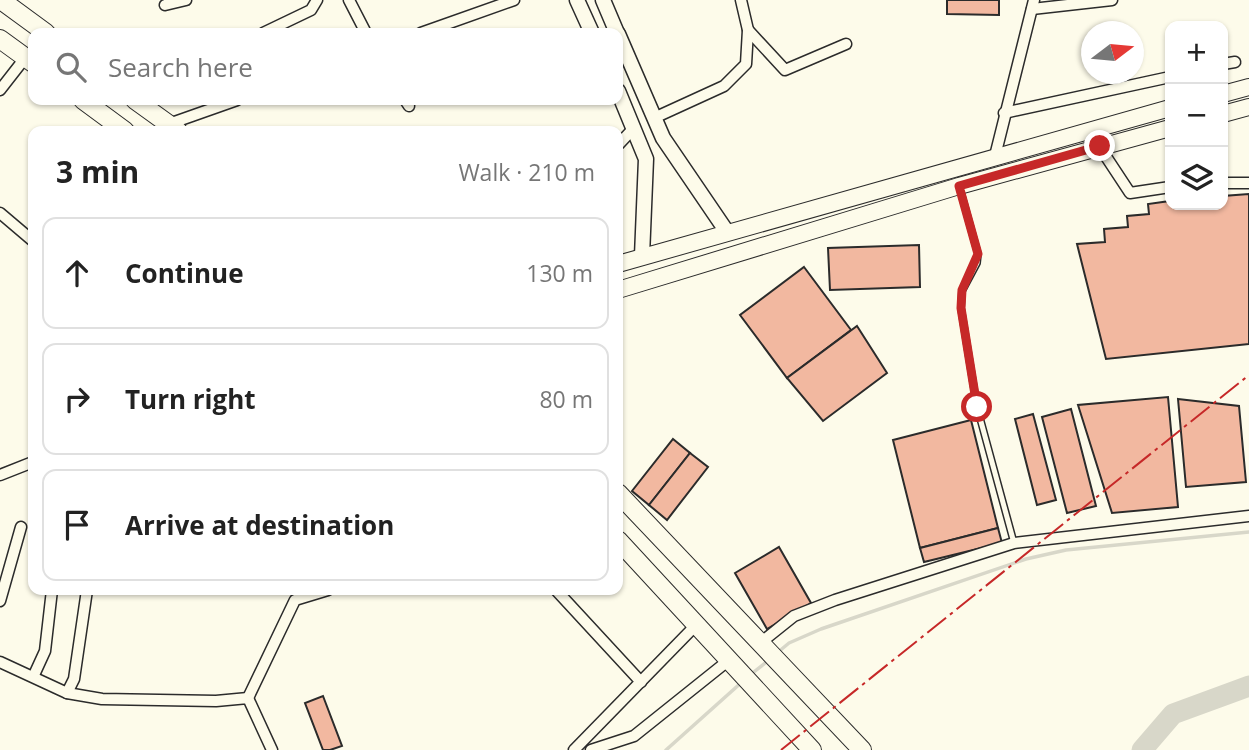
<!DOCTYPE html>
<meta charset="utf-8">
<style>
:root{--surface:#fff;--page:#f2f2f2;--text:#222;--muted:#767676;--line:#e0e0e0}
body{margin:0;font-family:"Open Sans",sans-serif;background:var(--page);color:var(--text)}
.controls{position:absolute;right:21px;top:21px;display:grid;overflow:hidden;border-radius:14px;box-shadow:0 2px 5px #0004}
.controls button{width:63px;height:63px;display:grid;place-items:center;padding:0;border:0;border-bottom:2px solid var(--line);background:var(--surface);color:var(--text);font:35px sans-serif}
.compass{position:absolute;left:1081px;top:21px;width:63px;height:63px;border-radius:50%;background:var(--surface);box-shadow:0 2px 5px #0004;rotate:74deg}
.stop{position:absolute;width:21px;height:21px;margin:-16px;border:5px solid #c62828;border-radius:50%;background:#fff}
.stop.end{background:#c62828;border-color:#fff;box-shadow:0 2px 7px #0008}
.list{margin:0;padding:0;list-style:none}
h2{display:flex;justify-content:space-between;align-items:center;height:91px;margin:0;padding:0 28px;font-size:30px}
h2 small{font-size:23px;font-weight:400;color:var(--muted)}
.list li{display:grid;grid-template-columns:46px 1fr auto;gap:21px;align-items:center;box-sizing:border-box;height:112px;margin:0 14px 14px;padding:0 14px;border:2px solid var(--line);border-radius:14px}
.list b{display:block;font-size:26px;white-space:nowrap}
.list em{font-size:23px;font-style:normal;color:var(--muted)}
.icon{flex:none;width:38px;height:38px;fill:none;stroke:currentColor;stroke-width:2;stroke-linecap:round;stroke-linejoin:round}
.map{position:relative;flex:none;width:1249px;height:750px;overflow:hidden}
.search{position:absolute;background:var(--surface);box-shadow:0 2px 5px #0004;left:28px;top:28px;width:595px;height:77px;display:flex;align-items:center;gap:18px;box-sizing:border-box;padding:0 24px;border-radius:14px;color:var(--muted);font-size:26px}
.panel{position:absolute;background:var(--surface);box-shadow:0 2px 5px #0004;left:28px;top:126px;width:595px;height:469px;border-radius:14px}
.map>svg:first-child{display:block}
</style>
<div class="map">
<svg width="1249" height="750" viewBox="0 0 1249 750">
<rect width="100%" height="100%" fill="#fdfbea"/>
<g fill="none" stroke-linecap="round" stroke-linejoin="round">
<g stroke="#d8d7c9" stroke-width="3.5">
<path d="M777,653L789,643L821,629L1026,559L1066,550L1249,532"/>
<path d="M750,675L769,660"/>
<path d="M666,750L742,682"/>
</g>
<path stroke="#d8d7c9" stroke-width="21" d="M1142,750L1173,714L1249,686"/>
</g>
<g fill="#f2b8a0" stroke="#2b2b2b" stroke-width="2">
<path d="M947,0H999V15L947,14Z"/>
<path d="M1249,194V344L1106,359L1077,244L1105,242L1104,229L1128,227L1127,216L1149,214L1148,204L1170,201V205H1223V196Z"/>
<path d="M919,245L920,287L830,290L828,248Z"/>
<path d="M804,267L851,330L787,378L740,315Z"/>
<path d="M857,326L887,373L823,421L787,378Z"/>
<path d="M1168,397L1178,507L1112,513L1078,405Z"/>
<path d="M1178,399L1239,406L1246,482L1186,487Z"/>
<path d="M1071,409L1096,506L1067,513L1042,417Z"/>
<path d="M1033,414L1056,500L1037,505L1015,419Z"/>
<path d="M971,420L998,528L920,548L893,440Z"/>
<path d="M673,439L690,453L649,505L632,491Z"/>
<path d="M690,453L708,467L667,520L649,505Z"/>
<path d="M998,528L1002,543L924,562L920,548Z"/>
<path d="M779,547L811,603L767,629L735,573Z"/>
<path d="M323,696L342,746L330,750H323L305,703Z"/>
</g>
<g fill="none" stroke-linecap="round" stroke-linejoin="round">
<defs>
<path id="service" d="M960,189L978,254L977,263L962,291L961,308L977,407L1014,543"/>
<g id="minor">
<path d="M349,0L366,33"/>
<path d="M165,5L186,0"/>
<path d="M1032,9L1112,0"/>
<path d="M748,30L785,70L846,44"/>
<path d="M263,33L311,10L317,0"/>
<path d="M421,33L514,0"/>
<path d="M1223,64L1235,62"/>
<path d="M0,90L25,58"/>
<path d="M405,100L409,106"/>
<path d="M1004,113L1170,77"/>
<path d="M654,118L724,86L746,64L748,30L741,0"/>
<path d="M169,124L237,100"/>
<path d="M618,145L633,129"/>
<path d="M1099,146L1130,193L1170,187"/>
<path d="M995,156L1034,0"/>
<path d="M1223,183H1249"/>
<path d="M0,213L33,241"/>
<path d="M0,475L33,462"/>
<path d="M556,590L641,682"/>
<path d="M0,601L21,527"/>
<path d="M759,644L794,616L835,600L1014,543L1249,516"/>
<path d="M0,662L67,693L102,699L216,701L248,698L272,750"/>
<path d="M34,675L45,651L52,590"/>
<path d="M67,693L74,679L87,590"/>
<path d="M248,698L295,600L328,590"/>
<path d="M574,750L696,625"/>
<path d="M591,750L634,736L729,660"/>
</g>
<g id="tertiary">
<path d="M577,0L592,33"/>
<path d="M603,0L617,33"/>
<path d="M618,34L663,138L727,232"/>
<path d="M618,91L646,159L642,256"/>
</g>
<g id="secondary">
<path d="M1223,94L1249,87"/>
<path d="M1223,114L1249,107"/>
<path d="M618,264L1170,108"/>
<path d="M618,290L959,186L1170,128"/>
</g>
<g id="primary">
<path d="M1,0L46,33"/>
<path d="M0,39L33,63"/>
<path d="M83,100L125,131"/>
<path d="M135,100L178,131"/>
<path d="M618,493L862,750"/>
<path d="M618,540L812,750"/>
</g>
</defs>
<use href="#service" stroke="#2b2b2b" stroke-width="8"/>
<use href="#minor" stroke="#2b2b2b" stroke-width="13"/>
<use href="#tertiary" stroke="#2b2b2b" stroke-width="17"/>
<use href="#secondary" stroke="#2b2b2b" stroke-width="18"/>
<use href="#primary" stroke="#2b2b2b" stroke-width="20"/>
<use href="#service" stroke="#fdfbea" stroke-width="5"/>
<use href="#minor" stroke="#fdfbea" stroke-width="10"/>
<use href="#tertiary" stroke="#fdfbea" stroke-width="14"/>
<use href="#secondary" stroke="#fdfbea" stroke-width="16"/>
<use href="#primary" stroke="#fdfbea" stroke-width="18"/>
<path stroke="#c62828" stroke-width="2" stroke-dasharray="24 5 3.5 5" stroke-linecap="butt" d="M781,750L1249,375"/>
</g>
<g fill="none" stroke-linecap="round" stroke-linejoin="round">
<path stroke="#c62828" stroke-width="9" d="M977,407L961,308L962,290L978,254L959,186L1100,146"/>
</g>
</svg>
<div class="controls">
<button>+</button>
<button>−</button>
<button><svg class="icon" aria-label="layers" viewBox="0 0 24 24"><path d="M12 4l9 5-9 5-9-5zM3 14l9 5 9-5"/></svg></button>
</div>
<svg class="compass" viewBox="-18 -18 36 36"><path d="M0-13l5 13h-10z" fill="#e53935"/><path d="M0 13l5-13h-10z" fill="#767676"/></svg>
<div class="stop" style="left:977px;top:407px"></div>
<div class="stop end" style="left:1100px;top:146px"></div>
<div class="search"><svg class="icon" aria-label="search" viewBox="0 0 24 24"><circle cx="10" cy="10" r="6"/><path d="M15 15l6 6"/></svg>Search here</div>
<section class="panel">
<h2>3 min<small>Walk · 210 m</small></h2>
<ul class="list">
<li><svg class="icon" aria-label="ahead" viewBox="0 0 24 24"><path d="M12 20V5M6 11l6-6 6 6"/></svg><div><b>Continue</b></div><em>130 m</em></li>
<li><svg class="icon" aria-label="right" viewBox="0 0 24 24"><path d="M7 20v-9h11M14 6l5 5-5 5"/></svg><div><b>Turn right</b></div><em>80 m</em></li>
<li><svg class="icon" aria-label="arrive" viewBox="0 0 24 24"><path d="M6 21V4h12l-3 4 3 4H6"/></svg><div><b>Arrive at destination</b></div></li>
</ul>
</section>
</div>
